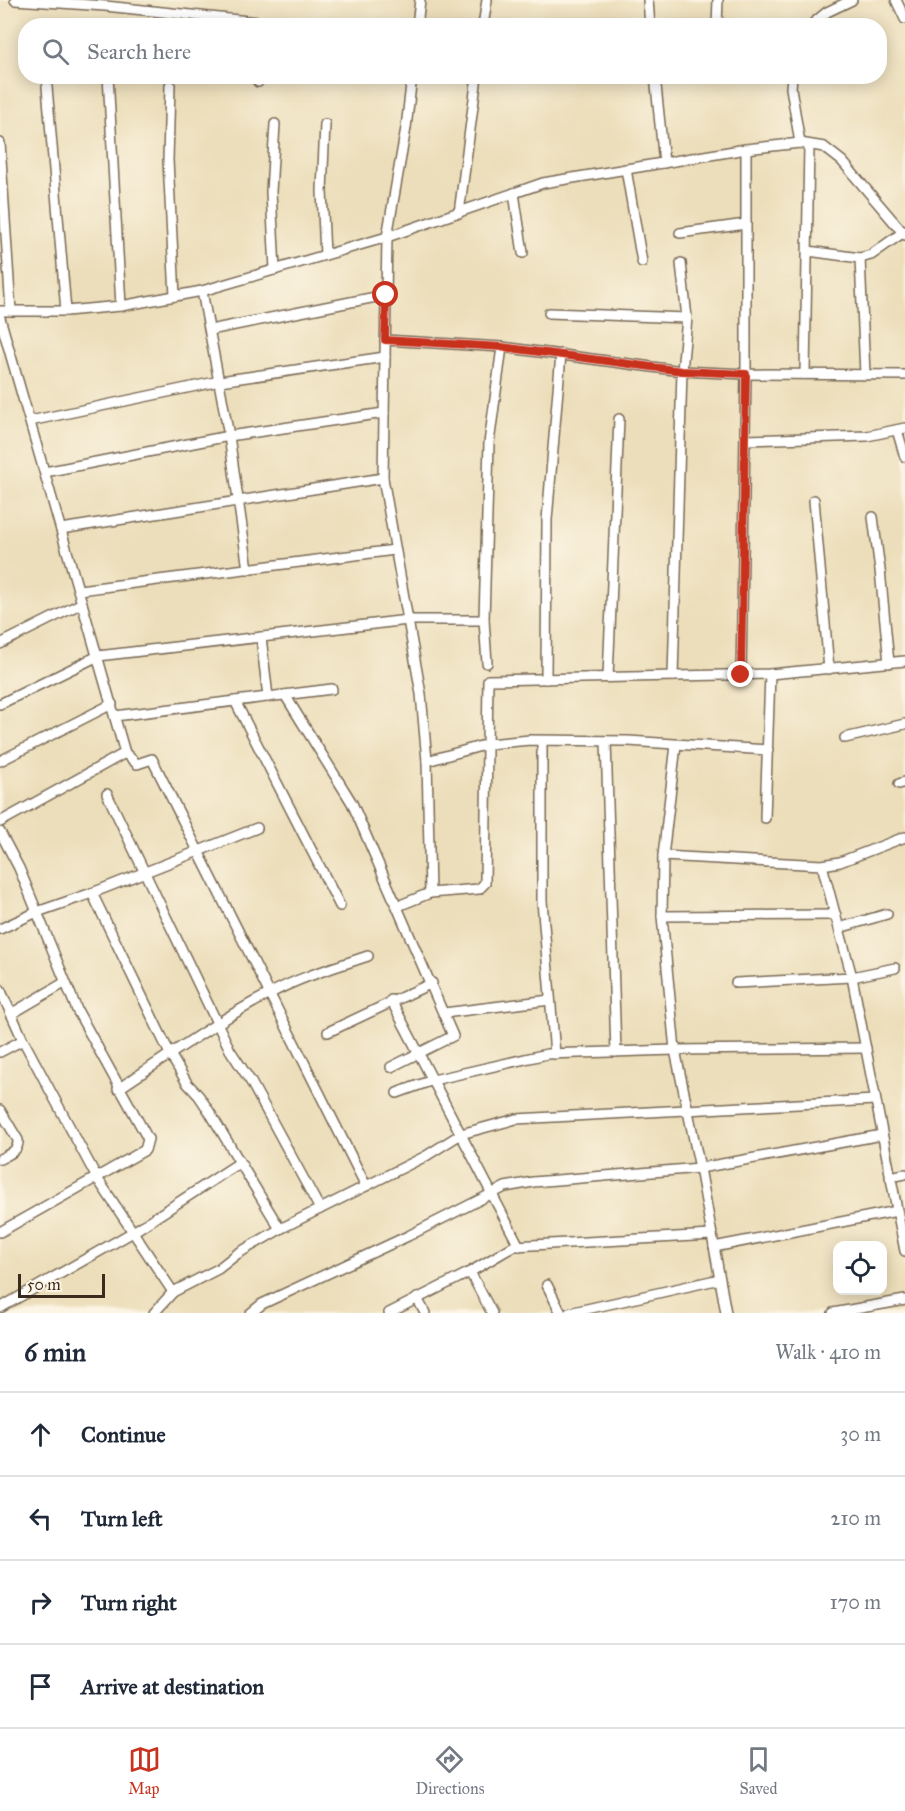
<!DOCTYPE html>
<meta charset="utf-8">
<style>
:root{--surface:#fff;--page:#f6f6f7;--text:#1f2937;--muted:#747a83;--line:#e0e1e3;--accent:#c8321e}
body{margin:0;font-family:"IM FELL Great Primer",serif;background:var(--page);color:var(--text)}
.controls{position:absolute;right:18px;bottom:18px;display:grid;overflow:hidden;border-radius:12px;box-shadow:0 3px 15px #0003}
.controls button{width:54px;height:54px;display:grid;place-items:center;padding:0;border:0;border-bottom:2px solid var(--line);background:var(--surface);color:var(--text);font:30px sans-serif}
.scale{position:absolute;left:18px;bottom:15px;width:87px;box-sizing:border-box;padding-left:6px;border:3px solid #3b2a1e;border-top:0;font-size:16px;line-height:21px;white-space:nowrap;color:#3b2a1e;-webkit-text-stroke:4px #fcf5e5;paint-order:stroke}
.stop{position:absolute;width:18px;height:18px;margin:-14px;border:4px solid #c8321e;border-radius:50%;background:#fff}
.stop.end{background:#c8321e;border-color:#fff;box-shadow:0 2px 6px #0008}
.list{margin:0;padding:0;list-style:none}
h2{display:flex;justify-content:space-between;align-items:center;height:78px;margin:0;padding:0 24px;font-size:26px}
h2 small{font-size:20px;font-weight:400;color:var(--muted)}
.list li{display:grid;grid-template-columns:39px 1fr auto;gap:18px;align-items:center;box-sizing:border-box;height:84px;padding:0 24px;border-top:2px solid var(--line)}
.list b{display:block;font-size:22px;white-space:nowrap}
.list em{font-size:20px;font-style:normal;color:var(--muted)}
.icon{flex:none;width:33px;height:33px;fill:none;stroke:currentColor;stroke-width:2;stroke-linecap:round;stroke-linejoin:round}
.map{position:relative;flex:none;width:905px;height:1313px;overflow:hidden}
.search{position:absolute;background:var(--surface);box-shadow:0 3px 15px #0003;left:18px;right:18px;top:18px;height:66px;display:flex;align-items:center;gap:15px;box-sizing:border-box;padding:0 21px;border-radius:24px;color:var(--muted);font-size:22px}
.sheet{height:414px;background:var(--surface)}
nav{display:flex;justify-content:space-around;align-items:center;box-sizing:border-box;height:84px;border-top:2px solid var(--line);background:var(--surface);font-size:16px;color:var(--muted)}
nav a{display:grid;justify-items:center;gap:3px}
nav .on{color:var(--accent)}
.map>svg:first-child{display:block}
</style>
<div class="map">
<svg width="905" height="1313" viewBox="0 0 905 1313">
<rect width="100%" height="100%" fill="#fcf5e5"/>
<filter id="ink" filterUnits="userSpaceOnUse"><feTurbulence type="fractalNoise" baseFrequency=".0167" numOctaves="2"/><feDisplacementMap in="SourceGraphic" scale="12" xChannelSelector="R" yChannelSelector="G"/><feConvolveMatrix kernelMatrix="1 2 1 2 8 2 1 2 1" color-interpolation-filters="sRGB"/></filter>
<filter id="wash" filterUnits="userSpaceOnUse"><feTurbulence type="fractalNoise" baseFrequency=".008" numOctaves="4" result="noise"/><feDisplacementMap in="SourceGraphic" scale="24" xChannelSelector="R" yChannelSelector="G"/><feGaussianBlur stdDeviation="1.35" result="paint"/><feColorMatrix in="noise" values="0 0 0 0 0 0 0 0 0 0 0 0 0 0 0 0 0 1.4 0 .05"/><feComposite in="paint" operator="in"/></filter>
<g filter="url(#wash)">
<rect width="100%" height="100%" fill="#ecdeba"/>
</g>
<g filter="url(#ink)">
<g fill="none" stroke-linecap="round" stroke-linejoin="round">
<defs>
<g id="minor">
<path d="M15,0L105,6L296,26"/>
<path d="M648,0L650,26"/>
<path d="M896,0L905,19"/>
<path d="M417,26L420,0"/>
<path d="M483,26L487,0"/>
<path d="M717,26L718,0"/>
<path d="M810,26L827,12L852,0"/>
<path d="M108,76L121,306"/>
<path d="M412,76L406,128L387,237L383,478L421,694L427,761L430,893"/>
<path d="M655,76L664,163"/>
<path d="M792,76L791,88L800,143"/>
<path d="M258,82L259,76"/>
<path d="M170,85L168,160L175,296"/>
<path d="M47,87L66,311"/>
<path d="M0,143L11,311"/>
<path d="M626,169L642,262"/>
<path d="M514,193L523,253"/>
<path d="M459,213L477,76"/>
<path d="M680,233L746,224"/>
<path d="M808,251L860,258L871,255L905,231"/>
<path d="M325,255L322,191L325,124"/>
<path d="M860,258L865,375"/>
<path d="M275,270L271,192L275,124"/>
<path d="M202,291L229,436L248,569"/>
<path d="M0,311H66L121,306L202,291L387,237L543,183L746,149L800,143L824,147L842,161L905,235"/>
<path d="M549,313L687,318"/>
<path d="M0,318L125,753L137,764L152,759L366,1186"/>
<path d="M210,330L386,295"/>
<path d="M385,340L502,347L682,371L746,374L905,375"/>
<path d="M805,374L809,145"/>
<path d="M30,421L220,381L385,357"/>
<path d="M897,430L905,457"/>
<path d="M746,440L867,436L905,428"/>
<path d="M45,472L229,436L384,413"/>
<path d="M814,500L829,669"/>
<path d="M873,517L880,570L889,663"/>
<path d="M61,529L383,478"/>
<path d="M79,590L395,550"/>
<path d="M261,637L268,697"/>
<path d="M0,644L82,603"/>
<path d="M487,663L484,620L489,443L502,347"/>
<path d="M741,675L746,374V149"/>
<path d="M673,676L682,371L687,318L681,263"/>
<path d="M608,677L619,419"/>
<path d="M546,679L547,520L561,354"/>
<path d="M285,695L352,803L453,1036L391,1067"/>
<path d="M235,701L340,906"/>
<path d="M0,704L98,656L408,620H484"/>
<path d="M115,716L332,689"/>
<path d="M845,738L905,724"/>
<path d="M542,741V901L555,1054"/>
<path d="M606,741L616,1052"/>
<path d="M676,745L663,856L662,916L675,1050L700,1168L712,1235"/>
<path d="M0,761L112,704"/>
<path d="M427,761L488,744L530,740L628,741L768,750"/>
<path d="M899,784L905,782"/>
<path d="M107,794L230,1050L251,1082L320,1209"/>
<path d="M765,818L770,674"/>
<path d="M0,822L125,753"/>
<path d="M0,832L19,868L77,1010L148,1139L145,1150L0,1232"/>
<path d="M663,856L822,865L840,862L905,837"/>
<path d="M822,865L852,977L905,1251"/>
<path d="M92,893L170,1054L187,1083L199,1096L209,1111L280,1229"/>
<path d="M398,906L430,893L479,889L485,883L488,680L770,674L905,661"/>
<path d="M662,916L836,915"/>
<path d="M839,928L887,914"/>
<path d="M0,929L37,912L92,893L257,828"/>
<path d="M736,983L852,977L895,968"/>
<path d="M0,989L23,1040L97,1178L173,1292"/>
<path d="M391,1000L519,1246"/>
<path d="M444,1013L550,1000"/>
<path d="M11,1014L64,983"/>
<path d="M328,1032L432,983"/>
<path d="M0,1052L23,1040"/>
<path d="M118,1089C168,1056 217,1021 269,994C300,977 335,967 368,956"/>
<path d="M397,1093L433,1080L547,1054L675,1050L866,1048"/>
<path d="M0,1110L18,1140C19,1151 9,1154 0,1159"/>
<path d="M890,1177L905,1174"/>
<path d="M714,1247L897,1211"/>
<path d="M470,1272L492,1313"/>
<path d="M547,1285L561,1313"/>
<path d="M417,1298L425,1313"/>
<path d="M0,1308L133,1232L239,1163"/>
<path d="M154,1313L173,1292L218,1269L237,1254L280,1229L426,1156L461,1134L516,1119L875,1100"/>
<path d="M251,1313L262,1304L408,1236L505,1187L533,1182L700,1168L882,1135"/>
<path d="M389,1313L470,1272L514,1246L712,1235L726,1313"/>
<path d="M569,1313L720,1279"/>
<path d="M833,1313L905,1300"/>
</g>
</defs>
<use href="#minor" stroke="#796955" stroke-width="12"/>
<use href="#minor" stroke="#fff" stroke-width="9"/>
</g>
</g>
<g fill="none" stroke-linecap="round" stroke-linejoin="round" filter="url(#ink)">
<path stroke="#c8321e" stroke-width="8" d="M386,295L385,340L502,347L682,371L746,374L741,675"/>
</g>
</svg>
<div class="controls">
<button><svg class="icon" aria-label="locate" viewBox="0 0 24 24"><circle cx="12" cy="12" r="6"/><path d="M12 2v4M12 18v4M2 12h4M18 12h4"/></svg></button>
</div>
<div class="scale">50 m</div>
<div class="stop" style="left:386px;top:295px"></div>
<div class="stop end" style="left:741px;top:675px"></div>
<div class="search"><svg class="icon" aria-label="search" viewBox="0 0 24 24"><circle cx="10" cy="10" r="6"/><path d="M15 15l6 6"/></svg>Search here</div>
</div>
<section class="sheet">
<h2>6 min<small>Walk · 410 m</small></h2>
<ul class="list">
<li><svg class="icon" aria-label="ahead" viewBox="0 0 24 24"><path d="M12 20V5M6 11l6-6 6 6"/></svg><div><b>Continue</b></div><em>30 m</em></li>
<li><svg class="icon" aria-label="left" viewBox="0 0 24 24"><path d="M17 20v-9H6M10 6l-5 5 5 5"/></svg><div><b>Turn left</b></div><em>210 m</em></li>
<li><svg class="icon" aria-label="right" viewBox="0 0 24 24"><path d="M7 20v-9h11M14 6l5 5-5 5"/></svg><div><b>Turn right</b></div><em>170 m</em></li>
<li><svg class="icon" aria-label="arrive" viewBox="0 0 24 24"><path d="M6 21V4h12l-3 4 3 4H6"/></svg><div><b>Arrive at destination</b></div></li>
</ul>
</section>
<nav>
<a class="on"><svg class="icon" aria-label="map" viewBox="0 0 24 24"><path d="M3 6l6-2 6 2 6-2v14l-6 2-6-2-6 2zM9 4v14M15 6v14"/></svg>Map</a>
<a><svg class="icon" aria-label="directions" viewBox="0 0 24 24"><path d="M12 3l9 9-9 9-9-9zM9 14v-3h6M13 9l2 2-2 2"/></svg>Directions</a>
<a><svg class="icon" aria-label="saved" viewBox="0 0 24 24"><path d="M7 4h10v16l-5-4-5 4z"/></svg>Saved</a>
</nav>
